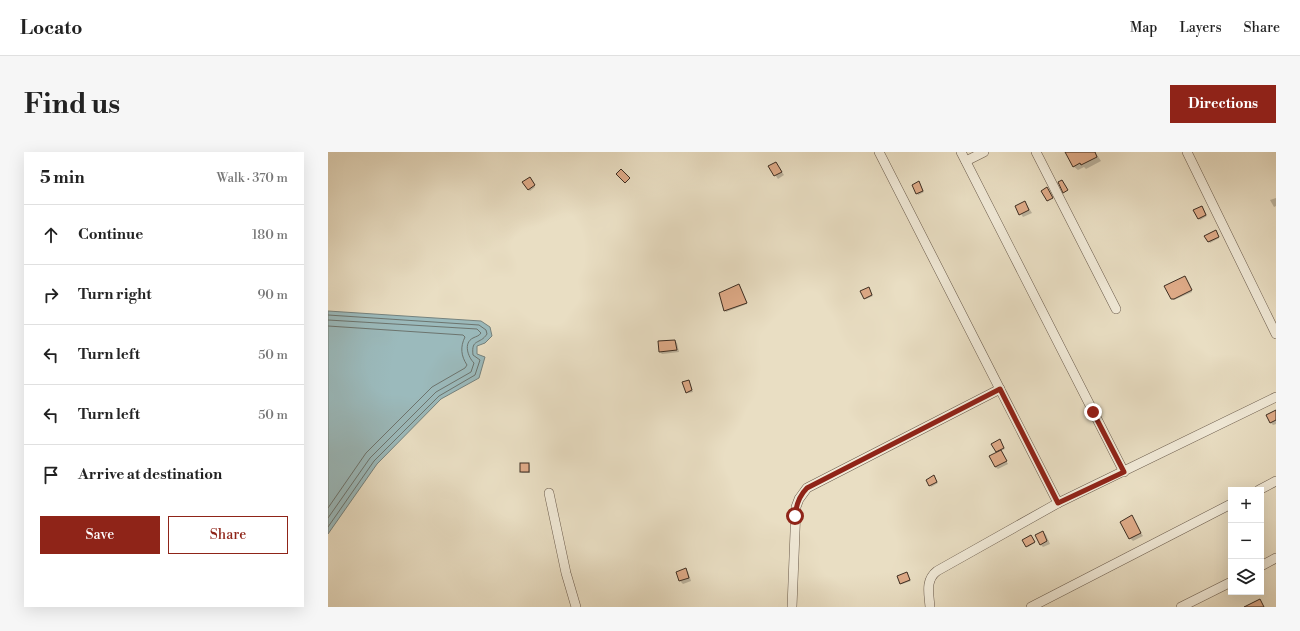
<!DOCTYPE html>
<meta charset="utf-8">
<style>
:root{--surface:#fff;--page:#f6f6f6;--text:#222;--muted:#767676;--line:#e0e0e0;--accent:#8f2418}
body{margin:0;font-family:"Libre Bodoni",serif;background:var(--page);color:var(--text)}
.controls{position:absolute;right:12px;bottom:12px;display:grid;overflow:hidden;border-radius:0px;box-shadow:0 4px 16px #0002}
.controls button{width:36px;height:36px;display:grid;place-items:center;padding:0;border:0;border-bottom:1px solid var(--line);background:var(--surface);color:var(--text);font:20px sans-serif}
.stop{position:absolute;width:12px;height:12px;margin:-9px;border:3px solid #8f2418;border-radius:50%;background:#fff}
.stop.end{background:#8f2418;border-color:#fff;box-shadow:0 1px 4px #0008}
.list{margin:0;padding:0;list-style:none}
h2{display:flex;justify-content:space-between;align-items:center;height:52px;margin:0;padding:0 16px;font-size:17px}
h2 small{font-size:13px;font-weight:400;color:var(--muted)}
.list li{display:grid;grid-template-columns:26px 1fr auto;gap:12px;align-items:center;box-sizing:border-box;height:60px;padding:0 16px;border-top:1px solid var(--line)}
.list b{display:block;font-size:15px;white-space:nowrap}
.list em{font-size:13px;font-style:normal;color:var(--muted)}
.actions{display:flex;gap:8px;padding:12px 16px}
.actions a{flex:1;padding:9px 0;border:1px solid var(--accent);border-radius:0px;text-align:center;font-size:14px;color:var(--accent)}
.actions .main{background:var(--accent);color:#fff}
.icon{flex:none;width:22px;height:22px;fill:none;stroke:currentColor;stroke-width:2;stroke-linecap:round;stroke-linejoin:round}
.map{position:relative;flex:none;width:948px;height:455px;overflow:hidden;border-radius:0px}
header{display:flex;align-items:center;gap:24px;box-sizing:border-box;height:56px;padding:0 20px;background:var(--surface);border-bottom:1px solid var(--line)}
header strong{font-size:19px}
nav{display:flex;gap:22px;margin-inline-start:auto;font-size:14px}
.intro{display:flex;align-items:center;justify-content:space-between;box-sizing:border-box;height:96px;padding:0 24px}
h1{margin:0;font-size:28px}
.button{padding:10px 18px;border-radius:0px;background:var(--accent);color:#fff;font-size:14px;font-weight:700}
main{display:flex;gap:24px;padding:0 24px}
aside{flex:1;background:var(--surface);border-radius:0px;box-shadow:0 4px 16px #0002}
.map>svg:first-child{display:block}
</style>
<header>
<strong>Locato</strong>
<nav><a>Map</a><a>Layers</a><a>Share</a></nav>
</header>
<div class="intro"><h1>Find us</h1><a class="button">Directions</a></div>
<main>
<aside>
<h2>5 min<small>Walk · 370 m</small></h2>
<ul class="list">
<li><svg class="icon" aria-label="ahead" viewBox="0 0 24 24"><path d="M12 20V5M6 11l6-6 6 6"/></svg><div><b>Continue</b></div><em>180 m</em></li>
<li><svg class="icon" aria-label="right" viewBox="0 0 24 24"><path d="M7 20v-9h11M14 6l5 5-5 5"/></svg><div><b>Turn right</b></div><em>90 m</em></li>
<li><svg class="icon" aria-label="left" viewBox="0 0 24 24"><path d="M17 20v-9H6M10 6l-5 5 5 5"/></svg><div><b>Turn left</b></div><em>50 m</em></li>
<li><svg class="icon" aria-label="left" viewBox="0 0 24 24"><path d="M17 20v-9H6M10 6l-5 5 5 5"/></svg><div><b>Turn left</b></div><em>50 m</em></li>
<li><svg class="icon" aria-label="arrive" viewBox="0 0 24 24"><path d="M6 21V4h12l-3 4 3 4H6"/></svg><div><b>Arrive at destination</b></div></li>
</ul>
<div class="actions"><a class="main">Save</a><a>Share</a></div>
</aside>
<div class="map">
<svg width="948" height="455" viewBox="0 0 948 455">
<rect width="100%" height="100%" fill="#e9dec3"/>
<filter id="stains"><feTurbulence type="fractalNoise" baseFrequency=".005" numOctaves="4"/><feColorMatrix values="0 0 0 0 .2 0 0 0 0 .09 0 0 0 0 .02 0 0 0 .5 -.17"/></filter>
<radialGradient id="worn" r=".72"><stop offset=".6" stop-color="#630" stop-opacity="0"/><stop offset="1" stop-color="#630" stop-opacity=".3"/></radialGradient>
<path fill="#9bbabc" stroke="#75827e" d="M0,159L153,169L162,175L164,184L157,191L149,194V202L157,205L151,226L113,247L49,312L0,382Z"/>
<g fill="#0003">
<path d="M742,0H767L773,9L758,17L756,15L750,18L745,14Z"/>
<path d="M448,11L456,23L450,27L441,14Z"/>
<path d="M203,28L207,35L202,39L200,37Z"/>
<path d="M592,32L596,40L590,43L585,33Z"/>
<path d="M948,46V54L946,55L942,48Z"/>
<path d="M697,50L704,61L695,65L688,54Z"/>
<path d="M875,56L879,64L872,68L866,59Z"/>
<path d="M889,81L891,86L882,91L878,84Z"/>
<path d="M858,126L864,140L846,148L844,147Z"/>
<path d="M412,134L419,152L398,160L392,141Z"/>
<path d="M542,138L545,144L538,147L536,146Z"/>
<path d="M347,189L349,191L351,200L334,202L332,200Z"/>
<path d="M361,229L365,240L360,241L358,240Z"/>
<path d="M948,259V272L945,273L942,270Z"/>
<path d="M673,290L677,297L672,299L680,312L670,317L667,315L670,301L669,299Z"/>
<path d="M201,312L202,313V321H194L193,320Z"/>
<path d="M607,326L610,331L603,335L599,328Z"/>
<path d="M803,365L815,384L805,389L802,386L794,372Z"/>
<path d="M715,380L718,383L722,392L715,395L712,392Z"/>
<path d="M704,385L707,391L700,395L699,394Z"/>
<path d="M357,417L360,420L363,429L355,432L352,429Z"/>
<path d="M579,422L583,429L574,432L573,431Z"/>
</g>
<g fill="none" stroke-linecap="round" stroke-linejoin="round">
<g stroke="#6c746e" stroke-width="1">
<path d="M0,163L151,173L158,178L159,182C152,193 143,186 145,203L152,208L147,223L111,244L46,309L0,375"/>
<path d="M0,168L149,177L153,181C151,184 149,184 145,186C135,191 140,205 146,211L143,220L108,240L42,306L0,366"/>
<path d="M0,174L135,183L137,185C132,195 133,204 139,213L137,216L104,235L38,301L0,356"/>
</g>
</g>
<g fill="#deaa87" stroke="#3d2d21">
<path d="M737,0H767L769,5L753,13L752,11L745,15Z"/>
<path d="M448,10L454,20L446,24L440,14Z"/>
<path d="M293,17L302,26L297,31L288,22Z"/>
<path d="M202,25L207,33L200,38L194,30Z"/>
<path d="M734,28L740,38L735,41L730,30Z"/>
<path d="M591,29L595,39L588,42L584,33Z"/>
<path d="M719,35L725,46L719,49L713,39Z"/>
<path d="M697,49L701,58L691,63L687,54Z"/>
<path d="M874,54L878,63L870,67L865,58Z"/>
<path d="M888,78L891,85L880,90L876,84Z"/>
<path d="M857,124L864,138L846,147H843L836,134Z"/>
<path d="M411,132L419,151L396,159L391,141Z"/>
<path d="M541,135L544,143L536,147L532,139Z"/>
<path d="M347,188L349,198L331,200L330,189Z"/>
<path d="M361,228L364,238L358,241L354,230Z"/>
<path d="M948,258V268L942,271L938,263Z"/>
<path d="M672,287L676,296L668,300L663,292Z"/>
<path d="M673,298L679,309L667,315L661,304Z"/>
<rect x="192" y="311" width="9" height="9"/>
<path d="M606,323L609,330L601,334L598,328Z"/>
<path d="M804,363L813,381L801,387L792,370Z"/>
<path d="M715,379L719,389L712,393L707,383Z"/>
<path d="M703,383L707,390L698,395L694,388Z"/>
<path d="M358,416L361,426L351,429L348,420Z"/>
<path d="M579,420L582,428L572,432L569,424Z"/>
<path d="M932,447L936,455H916Z"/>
</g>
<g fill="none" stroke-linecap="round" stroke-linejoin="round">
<defs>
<g id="minor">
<path d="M551,0L730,351"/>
<path d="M633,0L796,320"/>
<path d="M708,0L788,157"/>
<path d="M859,0L948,182"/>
<path d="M638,9L656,0"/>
<path d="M931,338L948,329"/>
<path d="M221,341L238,421L248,455"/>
<path d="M933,414L948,406"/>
<path d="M464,455L468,355L471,347L479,336L672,237"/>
<path d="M602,455C601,442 597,428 609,419L730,351L948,245"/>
<path d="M703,455L903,352"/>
<path d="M853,455L903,430"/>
</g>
</defs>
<use href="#minor" stroke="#68594a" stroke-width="10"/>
<use href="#minor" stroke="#f1ead8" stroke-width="9"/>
</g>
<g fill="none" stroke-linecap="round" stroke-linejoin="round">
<path stroke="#8f2418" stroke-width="5" d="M467,364C468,353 471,344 479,336L672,237L730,351L796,320L765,260"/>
</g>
<rect width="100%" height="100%" filter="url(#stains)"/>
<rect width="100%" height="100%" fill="url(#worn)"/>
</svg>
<div class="controls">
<button>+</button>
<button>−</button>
<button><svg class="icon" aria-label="layers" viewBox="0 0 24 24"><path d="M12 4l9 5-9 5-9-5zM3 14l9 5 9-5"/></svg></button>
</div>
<div class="stop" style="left:467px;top:364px"></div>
<div class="stop end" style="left:765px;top:260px"></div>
</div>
</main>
